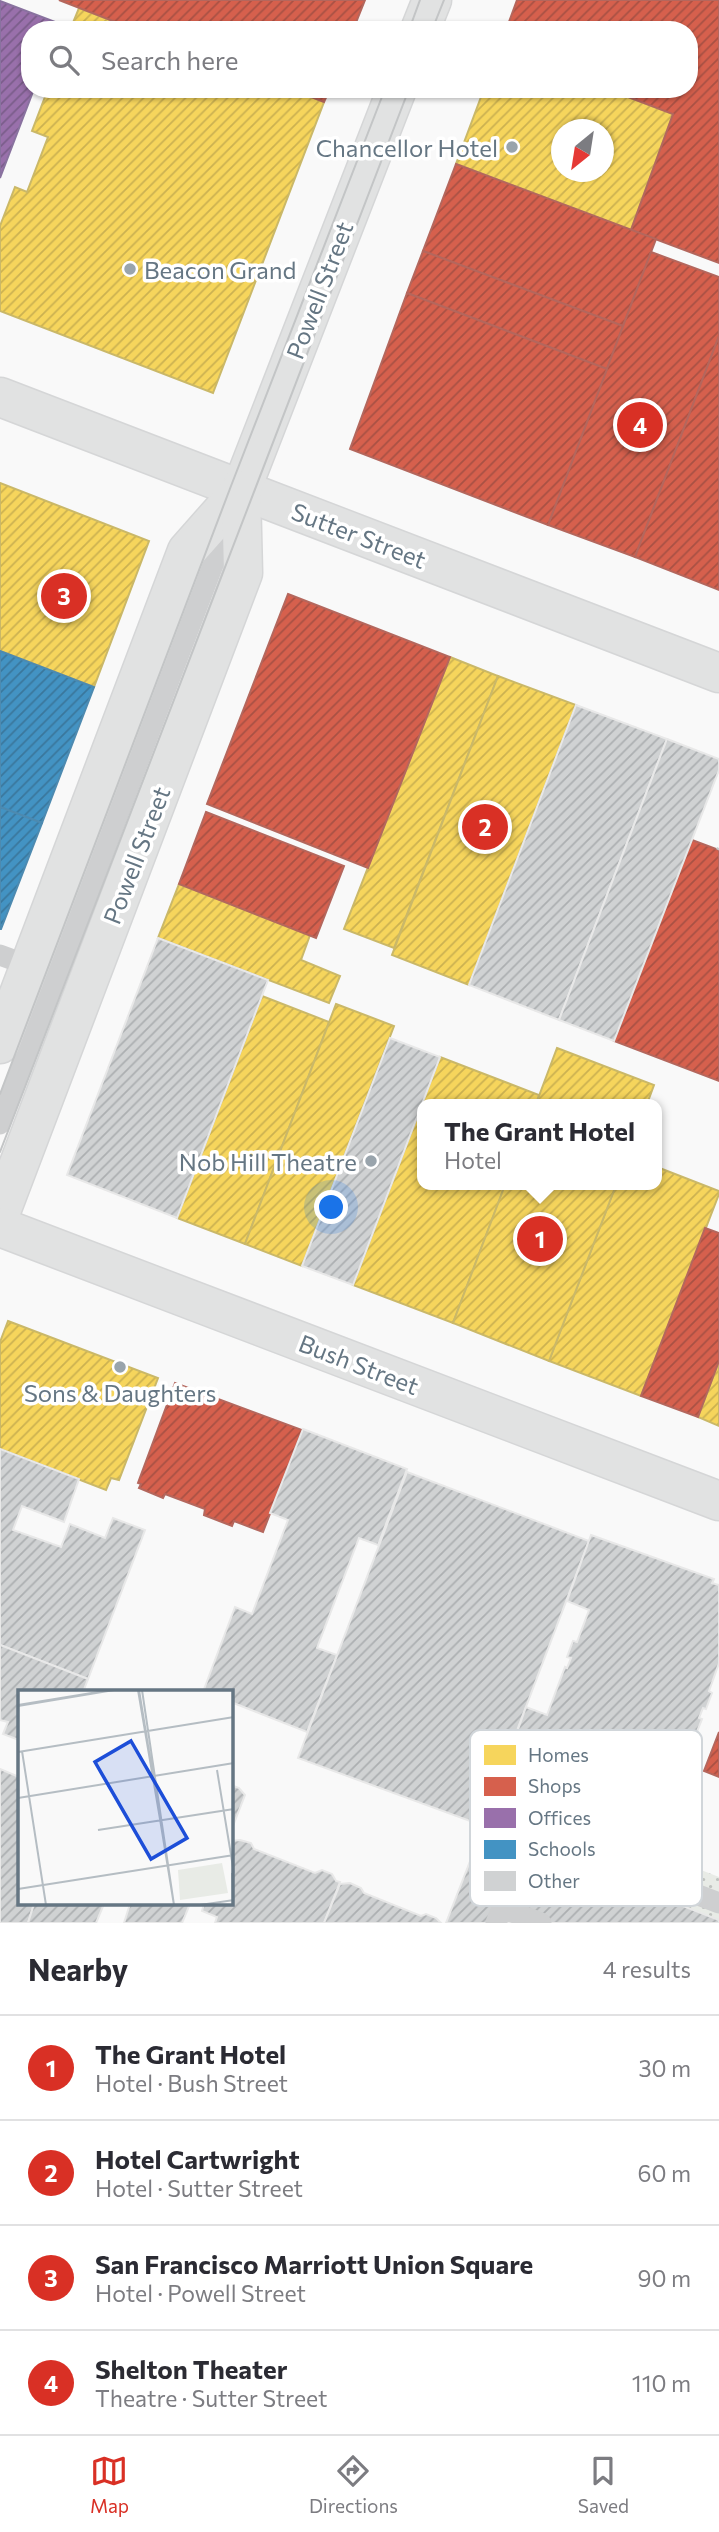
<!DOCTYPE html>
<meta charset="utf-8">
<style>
:root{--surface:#fff;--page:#f7f7f7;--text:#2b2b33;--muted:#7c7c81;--line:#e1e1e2;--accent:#d93025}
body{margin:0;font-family:Commissioner,sans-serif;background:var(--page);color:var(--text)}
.compass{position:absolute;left:551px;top:119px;width:63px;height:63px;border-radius:50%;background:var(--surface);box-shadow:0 2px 5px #0004;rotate:210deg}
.you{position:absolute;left:332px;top:1208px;width:24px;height:24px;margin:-18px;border:5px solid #fff;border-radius:50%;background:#1a73e8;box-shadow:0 0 0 10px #1a73e833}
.badge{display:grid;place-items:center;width:46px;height:46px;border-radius:50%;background:var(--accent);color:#fff;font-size:23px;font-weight:700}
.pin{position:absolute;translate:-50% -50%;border:4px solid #fff;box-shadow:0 2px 7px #0006}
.popup{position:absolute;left:417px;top:1099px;width:245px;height:91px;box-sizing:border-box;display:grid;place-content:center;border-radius:14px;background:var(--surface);filter:drop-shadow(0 2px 5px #0005);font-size:23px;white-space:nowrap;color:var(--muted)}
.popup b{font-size:26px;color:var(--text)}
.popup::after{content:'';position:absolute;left:50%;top:100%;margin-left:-14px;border:14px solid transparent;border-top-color:var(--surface)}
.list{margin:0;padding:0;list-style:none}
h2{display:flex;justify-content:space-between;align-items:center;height:91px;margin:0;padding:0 28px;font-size:30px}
h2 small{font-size:23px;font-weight:400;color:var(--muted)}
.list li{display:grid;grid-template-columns:46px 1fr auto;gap:21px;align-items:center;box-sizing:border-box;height:105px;padding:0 28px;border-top:2px solid var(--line)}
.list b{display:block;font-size:26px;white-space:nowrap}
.list p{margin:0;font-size:23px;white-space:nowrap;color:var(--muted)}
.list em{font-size:23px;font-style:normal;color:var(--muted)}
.icon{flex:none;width:38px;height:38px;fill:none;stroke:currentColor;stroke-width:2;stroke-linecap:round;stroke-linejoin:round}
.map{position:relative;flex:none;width:719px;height:1923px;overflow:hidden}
.search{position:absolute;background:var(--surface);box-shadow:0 2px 5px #0004;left:21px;right:21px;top:21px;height:77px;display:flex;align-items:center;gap:18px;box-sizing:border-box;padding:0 24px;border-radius:28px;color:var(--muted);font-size:26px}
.sheet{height:511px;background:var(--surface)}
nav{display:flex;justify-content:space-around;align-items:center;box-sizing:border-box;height:98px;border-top:2px solid var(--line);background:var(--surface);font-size:19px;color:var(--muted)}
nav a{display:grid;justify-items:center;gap:4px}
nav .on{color:var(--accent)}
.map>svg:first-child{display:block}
</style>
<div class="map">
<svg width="719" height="1923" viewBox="0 0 719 1923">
<defs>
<pattern id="garden-dots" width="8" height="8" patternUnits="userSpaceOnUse" patternTransform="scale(1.75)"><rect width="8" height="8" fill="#e8ebe6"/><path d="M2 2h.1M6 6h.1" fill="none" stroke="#c0c3c0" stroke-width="1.8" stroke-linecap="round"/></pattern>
<pattern id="homes-hatch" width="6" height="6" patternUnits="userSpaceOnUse" patternTransform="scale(1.75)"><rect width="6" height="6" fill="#f6d55c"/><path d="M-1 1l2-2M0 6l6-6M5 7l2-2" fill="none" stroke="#cbb151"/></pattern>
<pattern id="shops-hatch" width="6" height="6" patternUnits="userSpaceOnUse" patternTransform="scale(1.75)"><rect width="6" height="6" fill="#d6604d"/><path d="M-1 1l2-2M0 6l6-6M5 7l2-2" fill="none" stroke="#a85144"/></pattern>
<pattern id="offices-hatch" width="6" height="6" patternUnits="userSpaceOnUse" patternTransform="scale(1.75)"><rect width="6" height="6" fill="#9970ab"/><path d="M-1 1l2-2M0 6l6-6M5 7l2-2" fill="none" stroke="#7a5d8a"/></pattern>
<pattern id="schools-hatch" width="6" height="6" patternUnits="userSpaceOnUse" patternTransform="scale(1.75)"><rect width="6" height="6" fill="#4393c3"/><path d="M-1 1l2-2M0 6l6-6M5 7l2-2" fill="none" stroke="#3a779c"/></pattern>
<pattern id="building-hatch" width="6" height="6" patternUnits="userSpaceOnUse" patternTransform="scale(1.75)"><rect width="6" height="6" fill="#d0d2d3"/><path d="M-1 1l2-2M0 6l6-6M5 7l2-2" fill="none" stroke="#acafb1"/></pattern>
</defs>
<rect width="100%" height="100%" fill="#f9f9f9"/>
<path fill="url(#garden-dots)" d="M503,1793L719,1877V1920L488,1831Z"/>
<g fill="url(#homes-hatch)" stroke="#cab868" stroke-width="2" fill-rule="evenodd">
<path d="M79,8L136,30H70Z"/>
<path d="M48,89H291L324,102L213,393L0,311V226L15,187L27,192L48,137L32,131Z"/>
<path d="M484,89H607L673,114L631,230L456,164ZM562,130H604V172H562Z"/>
<path d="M0,483L149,541L94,687L0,651Z"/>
<path d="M450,657L498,676L394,948L344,929Z"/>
<path d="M498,676L576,705L469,985L392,955Z"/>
<path d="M179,884L310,935L301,960L340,976L329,1003L158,938Z"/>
<path d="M262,996L329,1022L245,1244L177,1218Z"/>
<path d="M336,1004L394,1026L302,1266L245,1244Z"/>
<path d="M557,1048L654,1085L647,1104H536Z"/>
<path d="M440,1057L539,1095L536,1104H423V1185H505L453,1323L353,1285Z"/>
<path d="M657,1167L719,1191V1194L641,1396L549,1361L616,1185H657Z"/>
<path d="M505,1185H616L549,1361L453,1323Z"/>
<path d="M8,1321L158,1378L119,1480L111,1478L106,1490L0,1449V1342Z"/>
<path d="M719,1361V1426L698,1417Z"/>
</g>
<g fill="url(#shops-hatch)" stroke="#b4675d" stroke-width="2">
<path d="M59,0H365L353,30H136Z"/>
<path d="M517,0H719V263L631,230L673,114L607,89H689V30H506Z"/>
<path d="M291,89H330L324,102Z"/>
<path d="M456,164L656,239L623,326L423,251Z"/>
<path d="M423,251L623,326L607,369L407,293Z"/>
<path d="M651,252L719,277V336L635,557L548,525Z"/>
<path d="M407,293L607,369L548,525L350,449Z"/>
<path d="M719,336V590L635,557Z"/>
<path d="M288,594L450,657L368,868L207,804Z"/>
<path d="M206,812L344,866L316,938L179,884Z"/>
<path d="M692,840L719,850V1081L614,1041Z"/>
<path d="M705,1228L719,1233V1361L698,1417L641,1396Z"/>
<path d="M175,1383L302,1430L263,1532L234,1521L232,1526L204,1515L205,1509L165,1494L163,1498L139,1488L141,1484L138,1483Z"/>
<path d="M719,1732V1777L704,1771Z"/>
</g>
<path fill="url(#offices-hatch)" stroke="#89729f" stroke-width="2" d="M0,1L71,28L70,30H30V89H34L0,178Z"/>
<g fill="url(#schools-hatch)" stroke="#4d8ab0" stroke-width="2">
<path d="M0,651L94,687L42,823L0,807Z"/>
<path d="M0,807L42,823L1,929H0Z"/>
</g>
<g fill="url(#building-hatch)" stroke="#e8e8e8" stroke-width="2">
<path d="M576,705L667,739L559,1020L469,985Z"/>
<path d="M667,739L719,759V770L614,1041L559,1020Z"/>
<path d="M158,938L268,980L177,1218L67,1175Z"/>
<path d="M390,1038L440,1057L353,1285L302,1266Z"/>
<path d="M303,1429L407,1469L378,1545L359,1538L317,1648L337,1655L307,1732L231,1702V1692H203L235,1607L252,1614L288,1520L270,1513Z"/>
<path d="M0,1449L79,1479L64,1522L22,1506L13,1530L61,1547L70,1524L105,1538L113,1518L145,1530L88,1679L0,1645Z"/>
<path d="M407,1472L589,1541L481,1825L298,1758Z"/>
<path d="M591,1535L714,1579L712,1583L719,1585V1663L709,1691L712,1693L706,1709L703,1708L699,1718L702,1719L696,1734L693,1733L680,1766L700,1774L679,1831L620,1809L619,1812L598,1804L599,1802L585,1797L584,1799L564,1791L565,1788L505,1766L526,1707L547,1715L565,1667L567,1668L571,1658L567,1657L573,1641L577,1642L589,1610L567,1601Z"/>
<path d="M0,1645L88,1679L83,1692H19V1740L3,1734L8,1722L0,1720Z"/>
<path d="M0,1769L19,1777V1904H34L28,1923H0Z"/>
<path d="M231,1785L239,1788L245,1795L231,1831Z"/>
<path d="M483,1828L719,1920V1923H446Z"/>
<path d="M240,1840L251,1843L254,1849L315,1873L322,1870L332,1874L336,1881L340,1882L324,1923H215L217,1917L202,1911L204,1904H231V1841Z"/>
<path d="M350,1883L361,1888L364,1893L421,1916L426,1914L436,1918L441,1923H324L340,1884Z"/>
<path d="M34,1904H104L96,1923H28Z"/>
<path d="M130,1904H190L182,1923H124Z"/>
</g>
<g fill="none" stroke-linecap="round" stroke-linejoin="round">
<defs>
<g id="secondary">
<path d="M420,30L432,0"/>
<path d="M0,397L719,673"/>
<path d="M0,1044L187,551L241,490L397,89"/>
<path d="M0,1214L243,573L241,490"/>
<path d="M0,1227L719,1501"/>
</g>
</defs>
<use href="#secondary" stroke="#d5d6d7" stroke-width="41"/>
<path stroke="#cbcccd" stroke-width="4.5" stroke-dasharray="3.5 3.5" stroke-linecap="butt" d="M718,850L719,848"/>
<g stroke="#cecfd0" stroke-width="21">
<path d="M0,955L30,966"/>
<path d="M0,1124L232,515"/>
<path d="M501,1819L719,1903"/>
<path d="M496,1923L502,1908L541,1923"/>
</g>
<use href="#secondary" stroke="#e1e2e2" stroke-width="38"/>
<g stroke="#c3c5c6" stroke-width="2">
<path d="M409,30L420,0"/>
<path d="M432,30L444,0"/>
<path d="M0,1094L231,486L385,89"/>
<path d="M0,1152L409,89"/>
</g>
</g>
<g fill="#99a4ac" stroke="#fff" stroke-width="2.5">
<circle cx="512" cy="147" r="7"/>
<circle cx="130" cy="269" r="7"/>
<circle cx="371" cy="1161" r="7"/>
<circle cx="120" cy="1367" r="7"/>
</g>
<g text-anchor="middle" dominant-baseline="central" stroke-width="7" stroke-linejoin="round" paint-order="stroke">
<g font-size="24" fill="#657683" stroke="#fff" text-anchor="end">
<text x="498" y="147">Chancellor Hotel</text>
<text x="144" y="269" text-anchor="start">Beacon Grand</text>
<text x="357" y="1161">Nob Hill Theatre</text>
<text x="120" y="1392" text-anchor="middle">Sons &amp; Daughters</text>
</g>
<g font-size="24" fill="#657683" stroke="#fff">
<text transform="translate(319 290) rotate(-69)">Powell Street</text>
<text transform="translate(359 535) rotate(21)">Sutter Street</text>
<text transform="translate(136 855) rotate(-69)">Powell Street</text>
<text transform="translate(359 1364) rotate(21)">Bush Street</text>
</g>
</g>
<g transform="translate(18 1690)">
<rect width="215" height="215" fill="#f9f9f9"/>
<path d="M204,173L210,203L162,210L160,180Z" fill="#e8ebe6"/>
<path fill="none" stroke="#b5bdc3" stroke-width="2" d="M120,0L142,129M121,0L156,215M124,0L156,215M0,15L92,0M0,16L96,0M4,61L28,215M0,62L216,27M199,80L216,183M0,108L216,73M80,140L216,119M214,183L215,209M0,199L216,165M182,215L216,210"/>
<path fill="#1d4ed8" fill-opacity="0.15" stroke="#1d4ed8" stroke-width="3.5" d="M113,51L169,148L133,169L77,72Z"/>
<rect width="215" height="215" fill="none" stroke="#657683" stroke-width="3.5"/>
</g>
<rect x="470" y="1730" width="232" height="176" rx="10" fill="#fff" stroke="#d1d6da" stroke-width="2"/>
<rect x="484" y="1745" width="32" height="20" fill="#f6d55c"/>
<rect x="484" y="1777" width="32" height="19" fill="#d6604d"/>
<rect x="484" y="1808" width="32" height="20" fill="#9970ab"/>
<rect x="484" y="1840" width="32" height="19" fill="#4393c3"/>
<rect x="484" y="1871" width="32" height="20" fill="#d0d2d3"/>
<g font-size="19" fill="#657683">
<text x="528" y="1762">Homes</text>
<text x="528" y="1793">Shops</text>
<text x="528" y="1825">Offices</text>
<text x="528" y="1856">Schools</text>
<text x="528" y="1888">Other</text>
</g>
</svg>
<svg class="compass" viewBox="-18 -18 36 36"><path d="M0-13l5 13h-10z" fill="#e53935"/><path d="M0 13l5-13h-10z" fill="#7c7c81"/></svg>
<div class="you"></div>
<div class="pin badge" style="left:540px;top:1239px">1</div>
<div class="popup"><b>The Grant Hotel</b>Hotel</div>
<div class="pin badge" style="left:485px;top:827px">2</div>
<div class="pin badge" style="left:64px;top:596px">3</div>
<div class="pin badge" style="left:640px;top:425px">4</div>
<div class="search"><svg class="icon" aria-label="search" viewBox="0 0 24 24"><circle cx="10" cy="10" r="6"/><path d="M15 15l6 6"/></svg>Search here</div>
</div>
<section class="sheet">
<h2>Nearby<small>4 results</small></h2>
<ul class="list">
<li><span class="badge">1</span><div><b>The Grant Hotel</b><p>Hotel · Bush Street</p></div><em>30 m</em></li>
<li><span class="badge">2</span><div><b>Hotel Cartwright</b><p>Hotel · Sutter Street</p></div><em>60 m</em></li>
<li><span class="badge">3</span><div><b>San Francisco Marriott Union Square</b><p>Hotel · Powell Street</p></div><em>90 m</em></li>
<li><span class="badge">4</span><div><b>Shelton Theater</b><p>Theatre · Sutter Street</p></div><em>110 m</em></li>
</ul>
</section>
<nav>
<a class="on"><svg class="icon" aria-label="map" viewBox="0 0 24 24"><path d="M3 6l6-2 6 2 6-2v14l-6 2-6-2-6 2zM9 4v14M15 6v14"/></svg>Map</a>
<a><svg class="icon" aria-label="directions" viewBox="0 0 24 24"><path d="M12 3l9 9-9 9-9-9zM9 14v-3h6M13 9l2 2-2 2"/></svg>Directions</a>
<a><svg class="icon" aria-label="saved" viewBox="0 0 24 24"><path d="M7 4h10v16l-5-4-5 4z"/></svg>Saved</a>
</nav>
